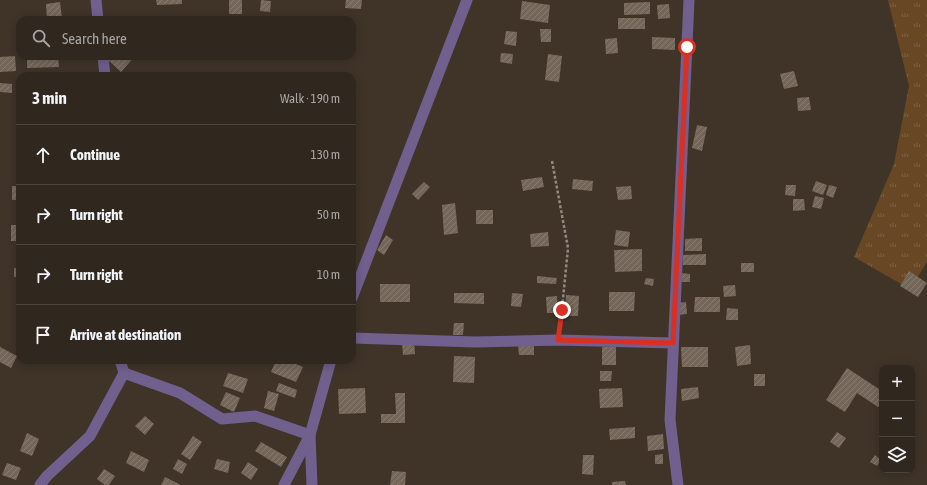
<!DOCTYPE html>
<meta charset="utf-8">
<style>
:root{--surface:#30271f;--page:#3c332c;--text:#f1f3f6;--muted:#a8a5a4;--line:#4b443d}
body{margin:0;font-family:"Asap Condensed",sans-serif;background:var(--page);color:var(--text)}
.controls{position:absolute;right:12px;bottom:12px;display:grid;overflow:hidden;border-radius:8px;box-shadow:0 2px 10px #0003}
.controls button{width:36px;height:36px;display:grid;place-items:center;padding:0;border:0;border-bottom:1px solid var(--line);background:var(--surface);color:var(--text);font:20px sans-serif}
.stop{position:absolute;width:12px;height:12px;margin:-9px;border:3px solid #d93025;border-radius:50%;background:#fff}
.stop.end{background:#d93025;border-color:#fff;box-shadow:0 1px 4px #0008}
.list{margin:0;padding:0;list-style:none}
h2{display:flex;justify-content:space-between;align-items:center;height:52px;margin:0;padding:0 16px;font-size:17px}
h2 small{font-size:13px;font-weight:400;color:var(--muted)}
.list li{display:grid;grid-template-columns:26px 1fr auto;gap:12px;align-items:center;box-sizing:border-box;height:60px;padding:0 16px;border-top:1px solid var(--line)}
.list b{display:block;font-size:15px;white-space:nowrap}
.list em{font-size:13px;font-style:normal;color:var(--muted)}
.icon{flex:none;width:22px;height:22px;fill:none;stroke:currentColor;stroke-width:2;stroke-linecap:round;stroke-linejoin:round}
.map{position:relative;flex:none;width:927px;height:485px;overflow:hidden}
.search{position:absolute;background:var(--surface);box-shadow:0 2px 10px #0003;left:16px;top:16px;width:340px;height:44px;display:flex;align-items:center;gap:10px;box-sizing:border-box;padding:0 14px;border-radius:12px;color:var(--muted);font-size:15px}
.panel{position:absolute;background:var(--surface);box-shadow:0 2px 10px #0003;left:16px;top:72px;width:340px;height:292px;border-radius:12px}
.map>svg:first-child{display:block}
</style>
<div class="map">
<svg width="927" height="485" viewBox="0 0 927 485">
<defs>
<pattern id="grass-tufts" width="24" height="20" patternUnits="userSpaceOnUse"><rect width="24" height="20" fill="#684725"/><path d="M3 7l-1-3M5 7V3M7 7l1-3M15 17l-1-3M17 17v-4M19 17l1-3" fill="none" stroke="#7e6244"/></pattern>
<pattern id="building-hatch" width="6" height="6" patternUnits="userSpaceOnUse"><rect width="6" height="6" fill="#746659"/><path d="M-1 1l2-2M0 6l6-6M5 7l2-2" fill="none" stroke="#887c71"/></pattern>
</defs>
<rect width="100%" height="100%" fill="#403429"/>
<path fill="url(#grass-tufts)" d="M888,0H927V262L910,289L854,257L894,164L909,86Z"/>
<g fill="url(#building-hatch)">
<path d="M156,0H182V4L157,5Z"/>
<rect x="229" y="0" width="13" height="14"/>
<path d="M261,0L271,1L270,12L260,11Z"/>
<path d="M346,0H362L361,9L345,8Z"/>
<path d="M522,1L550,5L548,23L520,19Z"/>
<path d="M60,2L62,18L47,20L46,4Z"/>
<path d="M650,2V14L624,15V3Z"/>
<path d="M669,4L670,18L658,19L657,5Z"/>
<rect x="618" y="18" width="27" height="11"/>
<path d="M540,29H551V42H541Z"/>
<path d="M506,31L517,32L516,46L504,44Z"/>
<path d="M652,37L675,38V50L652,49Z"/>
<path d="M617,38L618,53L606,54L605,39Z"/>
<path d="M501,53L513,54L512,64L500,62Z"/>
<path d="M548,54L562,56L559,82L545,80Z"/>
<path d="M15,56L16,71L0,72V57Z"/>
<path d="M27,56H58L59,67L27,68Z"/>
<path d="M110,56H135L121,72L107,59Z"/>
<path d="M794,71L798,86L784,89L780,74Z"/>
<path d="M0,83L12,84V93L0,92Z"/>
<path d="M809,97L811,110L798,111L797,98Z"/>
<path d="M697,125L707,127L702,151L692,148Z"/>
<path d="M542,177L544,187L523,191L521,180Z"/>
<path d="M573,179L593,181L592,191L572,189Z"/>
<path d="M816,181L827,185L823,195L812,191Z"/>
<path d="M424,182L430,187L418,200L412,194Z"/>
<path d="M786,185H796L795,196L785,195Z"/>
<path d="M829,185L837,187L833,198L826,195Z"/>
<rect x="12" y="186" width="8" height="14"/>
<path d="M631,186L632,199L618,200L616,187Z"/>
<path d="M815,196L824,198L821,209L812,207Z"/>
<path d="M793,199H804L805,210L793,211Z"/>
<path d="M455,203L458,233L444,235L442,205Z"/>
<rect x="476" y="210" width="17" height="14"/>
<rect x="11" y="225" width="9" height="16"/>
<path d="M616,230L630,232L628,247L614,245Z"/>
<path d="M548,232L549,246L531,247L530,234Z"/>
<path d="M386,235L393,240L384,255L377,250Z"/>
<path d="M702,238V251H685V239Z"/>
<path d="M642,249V271L615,272L614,250Z"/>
<path d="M706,254V265H683V255Z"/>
<rect x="741" y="263" width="13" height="9"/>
<rect x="14" y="268" width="6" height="9"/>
<path d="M909,271L927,283L918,297L900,286Z"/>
<path d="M681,273L690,274V282H681Z"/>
<path d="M537,276L557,278L556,284L537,283Z"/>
<path d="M646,278L654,279L653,286L644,284Z"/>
<rect x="380" y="284" width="30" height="18"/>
<path d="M735,285L736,296L724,297L723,286Z"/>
<path d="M609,292H635L634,311H609Z"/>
<path d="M454,293H484V304L454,303Z"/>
<path d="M512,293L523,294L521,307L511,306Z"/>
<path d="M566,295L579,296L578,316H565Z"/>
<path d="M557,296L558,313H547L546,297Z"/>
<path d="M695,297H720V312H694Z"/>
<path d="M686,302L687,314L678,315L677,303Z"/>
<path d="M727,308L738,309V320H726Z"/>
<path d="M454,323H464L463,335H453Z"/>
<path d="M414,342L415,354L403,355L402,343Z"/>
<path d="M750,345L751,364L737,366L735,347Z"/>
<path d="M518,346H534V355H519Z"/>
<path d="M0,347L17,356L11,368L0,362Z"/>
<rect x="602" y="347" width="14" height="18"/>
<path d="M681,347H708V367H682Z"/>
<path d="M454,356L475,357L474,383L453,382Z"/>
<path d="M276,360H287L303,367L296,382L271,372Z"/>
<path d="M847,368L882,391V402L878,407L857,393L845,412L826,400Z"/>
<path d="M600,371H612L611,381H600Z"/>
<path d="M228,373L248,379L243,393L223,386Z"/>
<rect x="754" y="374" width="11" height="12"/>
<path d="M279,383L297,390L295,398L276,391Z"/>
<path d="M698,387L699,398L682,401L681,389Z"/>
<path d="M365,388L366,413L339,414L338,389Z"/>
<path d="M622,388L623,407L600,408L599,389Z"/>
<path d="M268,391L279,394L274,411L264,408Z"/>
<path d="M226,392L240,398L234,412L220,405Z"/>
<path d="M395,393H405V423H381V414H396Z"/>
<path d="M145,416L154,424L145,435L135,426Z"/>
<path d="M635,427V438L610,440L609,429Z"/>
<path d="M837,432L846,438L839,448L830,442Z"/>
<path d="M27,433L39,439L32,456L20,451Z"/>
<path d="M663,434L664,449L648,451L647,436Z"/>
<path d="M193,436L202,442L190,460L181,454Z"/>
<path d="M261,442L287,457L281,467L255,451Z"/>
<path d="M131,451L149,460L144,472L126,463Z"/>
<path d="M663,454V464H655V455Z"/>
<path d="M583,455H594L593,475L582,474Z"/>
<path d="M875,455L881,460L877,466L870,462Z"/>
<path d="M178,459L187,464L182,474L173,469Z"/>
<path d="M217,459L230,462L228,473L214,469Z"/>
<path d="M248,462L258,469L251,480L241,473Z"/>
<path d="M7,463L21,468L16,480L2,475Z"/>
<path d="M104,469L115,476L109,485H105L97,479Z"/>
<path d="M392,471L406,472L405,485H390Z"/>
<path d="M165,477L181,485H161Z"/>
<path d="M625,481L626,485H612V482Z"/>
</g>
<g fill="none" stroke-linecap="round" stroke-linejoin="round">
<path stroke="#92887e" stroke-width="2.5" stroke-dasharray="3 2" stroke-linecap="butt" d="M552,161L568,248L560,329"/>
<g stroke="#715f8d" stroke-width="11">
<path d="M96,0L98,20"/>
<path d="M103,56L105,76"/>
<path d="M352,298L467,0"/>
<path d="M352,338L475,342L558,340L673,343"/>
<path d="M124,373L180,393L222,419L255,416L310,435L312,485"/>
<path d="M40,485L47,476L90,436L124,373L120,360"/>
<path d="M284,485L310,435L331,360"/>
<path d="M678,485L670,420L689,0"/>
</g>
</g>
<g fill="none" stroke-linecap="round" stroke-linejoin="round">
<path stroke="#d93025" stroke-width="5" d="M562,310L558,340L673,343L687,47"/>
</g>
</svg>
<div class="controls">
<button>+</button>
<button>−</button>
<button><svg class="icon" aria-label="layers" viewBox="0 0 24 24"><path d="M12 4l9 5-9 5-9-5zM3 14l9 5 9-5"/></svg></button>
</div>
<div class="stop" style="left:687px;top:47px"></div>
<div class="stop end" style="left:562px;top:310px"></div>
<div class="search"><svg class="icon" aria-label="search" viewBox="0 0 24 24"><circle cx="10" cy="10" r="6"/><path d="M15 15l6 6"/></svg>Search here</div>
<section class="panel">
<h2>3 min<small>Walk · 190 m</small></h2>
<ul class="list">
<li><svg class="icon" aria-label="ahead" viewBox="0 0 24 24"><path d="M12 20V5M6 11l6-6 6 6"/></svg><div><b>Continue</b></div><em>130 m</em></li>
<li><svg class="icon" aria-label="right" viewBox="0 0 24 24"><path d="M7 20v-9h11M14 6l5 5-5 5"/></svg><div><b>Turn right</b></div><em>50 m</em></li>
<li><svg class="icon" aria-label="right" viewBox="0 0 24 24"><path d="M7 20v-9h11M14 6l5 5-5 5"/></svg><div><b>Turn right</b></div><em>10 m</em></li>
<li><svg class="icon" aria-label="arrive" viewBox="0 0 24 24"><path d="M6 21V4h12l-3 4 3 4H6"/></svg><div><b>Arrive at destination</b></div></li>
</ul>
</section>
</div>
